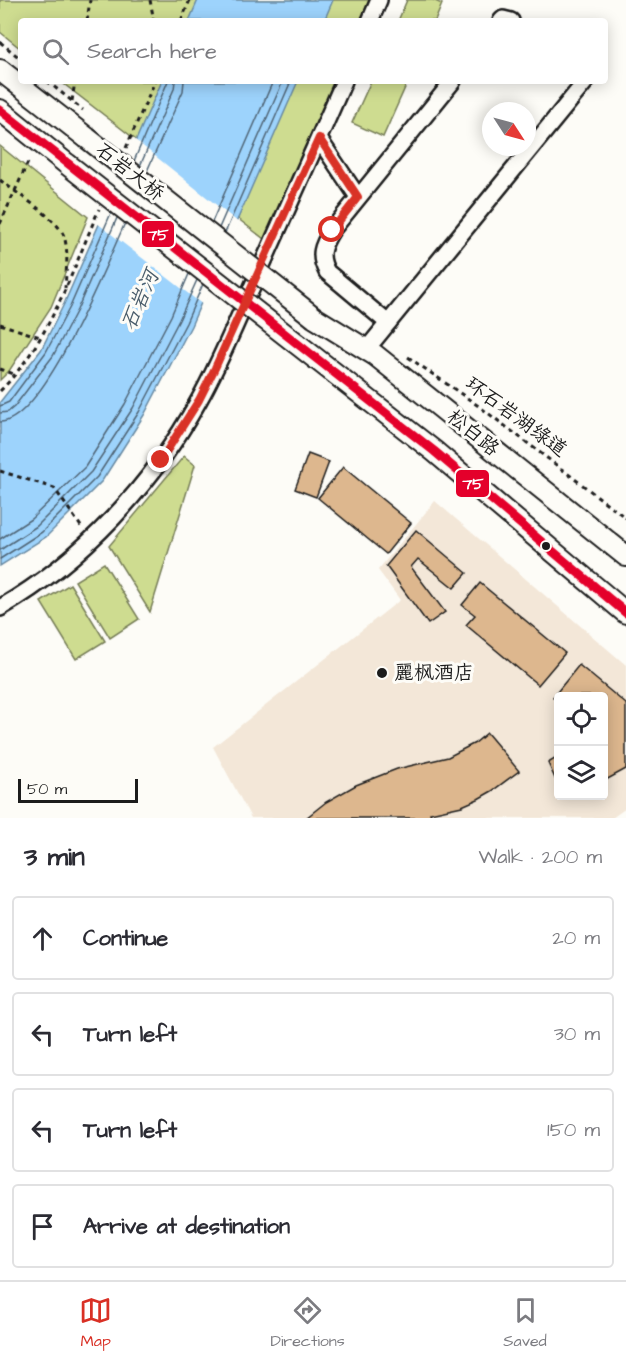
<!DOCTYPE html>
<meta charset="utf-8">
<style>
:root{--surface:#fff;--page:#f2f2f3;--text:#2b2b33;--muted:#7c7c81;--line:#e1e1e2;--accent:#d93025}
body{margin:0;font-family:"Architects Daughter","LXGW WenKai TC",sans-serif;background:var(--page);color:var(--text)}
.controls{position:absolute;right:18px;bottom:18px;display:grid;overflow:hidden;border-radius:6px;box-shadow:0 3px 15px #0003}
.controls button{width:54px;height:54px;display:grid;place-items:center;padding:0;border:0;border-bottom:2px solid var(--line);background:var(--surface);color:var(--text);font:30px sans-serif}
.compass{position:absolute;left:482px;top:102px;width:54px;height:54px;border-radius:50%;background:var(--surface);box-shadow:0 3px 15px #0003;rotate:126deg}
.scale{position:absolute;left:18px;bottom:15px;width:120px;box-sizing:border-box;padding-left:6px;border:3px solid #1c1c1c;border-top:0;font-size:16px;line-height:21px;white-space:nowrap;color:#1c1c1c;-webkit-text-stroke:4px #fdfcf7;paint-order:stroke}
.stop{position:absolute;width:18px;height:18px;margin:-14px;border:4px solid #d93025;border-radius:50%;background:#fff}
.stop.end{background:#d93025;border-color:#fff;box-shadow:0 2px 6px #0008}
.list{margin:0;padding:0;list-style:none}
h2{display:flex;justify-content:space-between;align-items:center;height:78px;margin:0;padding:0 24px;font-size:26px}
h2 small{font-size:20px;font-weight:400;color:var(--muted)}
.list li{display:grid;grid-template-columns:39px 1fr auto;gap:18px;align-items:center;box-sizing:border-box;height:84px;margin:0 12px 12px;padding:0 12px;border:2px solid var(--line);border-radius:6px}
.list b{display:block;font-size:22px;white-space:nowrap}
.list em{font-size:20px;font-style:normal;color:var(--muted)}
.icon{flex:none;width:33px;height:33px;fill:none;stroke:currentColor;stroke-width:2;stroke-linecap:round;stroke-linejoin:round}
.map{position:relative;flex:none;width:626px;height:818px;overflow:hidden}
.search{position:absolute;background:var(--surface);box-shadow:0 3px 15px #0003;left:18px;right:18px;top:18px;height:66px;display:flex;align-items:center;gap:15px;box-sizing:border-box;padding:0 21px;border-radius:6px;color:var(--muted);font-size:22px}
.sheet{height:462px;background:var(--surface)}
nav{display:flex;justify-content:space-around;align-items:center;box-sizing:border-box;height:84px;border-top:2px solid var(--line);background:var(--surface);font-size:16px;color:var(--muted)}
nav a{display:grid;justify-items:center;gap:3px}
nav .on{color:var(--accent)}
.map>svg:first-child{display:block}
</style>
<div class="map">
<svg width="626" height="818" viewBox="0 0 626 818">
<rect width="100%" height="100%" fill="#fdfcf7"/>
<filter id="ink" filterUnits="userSpaceOnUse"><feTurbulence type="fractalNoise" baseFrequency=".0167" numOctaves="2"/><feDisplacementMap in="SourceGraphic" scale="12" xChannelSelector="R" yChannelSelector="G"/><feConvolveMatrix kernelMatrix="1 2 1 2 8 2 1 2 1" color-interpolation-filters="sRGB"/></filter>
<g filter="url(#ink)">
<path fill="#f3e7d8" fill-rule="evenodd" d="M435,501L626,665V808L612,818H251L213,747L400,600L378,570ZM558,696H604V796H558Z"/>
<g fill="#cedc90" stroke="#757c56" stroke-width="1.5">
<path d="M0,0H370L361,21H21V49L0,32Z"/>
<path d="M407,0H433L442,4L435,21H398Z"/>
<path d="M60,81H336L268,242Z"/>
<path d="M371,81H408L383,137L352,123Z"/>
<path d="M0,146L88,217L51,307L9,371L0,380Z"/>
<path d="M184,456L195,465L150,612L109,546Z"/>
<path d="M104,563L139,619L110,638L75,581Z"/>
<path d="M70,584L105,641L76,659L41,602Z"/>
</g>
<g fill="#9dd3fc" stroke="#698aa2" stroke-width="1.5">
<path d="M198,0H333L324,21H189Z"/>
<path d="M162,81H298L191,326L144,415L102,481L46,537L0,566V402L41,350L64,304Z"/>
</g>
<path fill="#fdfcf7" d="M134,139L239,223L203,305L97,223Z"/>
<g fill="none" stroke-linecap="round" stroke-linejoin="round">
<g stroke="#506576" stroke-width="1.5">
<path d="M134,161L168,81"/>
<path d="M140,166L174,89L175,81"/>
<path d="M147,171L183,91L184,81"/>
<path d="M212,222L273,81"/>
<path d="M219,228L283,81"/>
<path d="M225,233L291,81"/>
<path d="M0,406L9,402L46,352L70,307L111,213"/>
<path d="M0,413L8,412L14,407L53,356L77,310L117,218"/>
<path d="M0,422C44,421 107,262 125,223"/>
<path d="M0,539L31,519L85,467L125,404L171,316L189,274"/>
<path d="M0,550L37,526L91,472L133,408L179,320L197,280"/>
<path d="M0,559L42,532L97,477L139,412L186,323L203,284"/>
</g>
</g>
<g fill="#ddb78e" stroke="#1c1c1c" stroke-width="1.5">
<path d="M308,454L329,462L316,497L295,489Z"/>
<path d="M343,467L411,523L386,554L318,498Z"/>
<path d="M416,530L467,573L454,588L418,559L411,567L445,612L428,624L386,566Z"/>
<path d="M480,583L565,653L538,685L466,625L475,615L462,605Z"/>
<path d="M579,665L626,704V769L604,781V696H558V702L553,697Z"/>
<path d="M487,733L519,771L492,791L478,799L462,806L430,813L432,818H306L326,802L356,785L397,769L448,757L475,743Z"/>
<path d="M558,757V785L548,763Z"/>
</g>
<g fill="none" stroke-linecap="round" stroke-linejoin="round">
<defs>
<g id="minor">
<path d="M370,21L379,0"/>
<path d="M501,21L503,19L511,21"/>
<path d="M319,139L358,197"/>
<path d="M388,323L327,272C318,255 322,246 332,230L453,81"/>
<path d="M366,350L586,81"/>
<path d="M0,608C83,560 153,484 199,400C222,359 239,315 259,272C287,209 316,145 344,81"/>
</g>
<g id="major">
<path d="M0,70L87,138"/>
<path d="M0,110L67,164"/>
<path d="M315,318L375,355L626,556"/>
<path d="M296,343L434,451L626,613"/>
</g>
</defs>
<use href="#minor" stroke="#1c1c1c" stroke-width="20"/>
<use href="#major" stroke="#1c1c1c" stroke-width="24"/>
<g stroke="#1c1c1c" stroke-width="3" stroke-dasharray="4.5 4.5" stroke-linecap="butt">
<path d="M150,0L154,21"/>
<path d="M87,21L90,0"/>
<path d="M181,21L190,0"/>
<path d="M0,42L21,59"/>
<path d="M47,81L83,110"/>
<path d="M72,101L75,81"/>
<path d="M126,148L155,81"/>
<path d="M0,180C17,194 56,217 64,236C69,252 66,271 65,288"/>
<path d="M0,224L29,160"/>
<path d="M0,324L40,337"/>
<path d="M408,357L480,407L626,518"/>
<path d="M0,369L14,374"/>
<path d="M0,391C49,342 72,272 99,209"/>
<path d="M0,471L54,488L82,528"/>
</g>
<use href="#minor" stroke="#fdfcf7" stroke-width="15"/>
<use href="#major" stroke="#fdfcf7" stroke-width="20"/>
<defs>
<g id="major-bridge">
<path d="M87,138L315,318"/>
<path d="M67,164L296,343"/>
</g>
</defs>
<use href="#major-bridge" stroke="#1c1c1c" stroke-width="24" stroke-linecap="butt"/>
<use href="#major-bridge" stroke="#fdfcf7" stroke-width="20"/>
<defs>
<path id="bus-1" d="M0,110L434,451L626,613"/>
</defs>
<use href="#bus-1" stroke="#fdfcf7" stroke-width="14"/>
<use href="#bus-1" stroke="#e4002b" stroke-width="9"/>
</g>
</g>
<g fill="none" stroke-linecap="round" stroke-linejoin="round" filter="url(#ink)">
<path stroke="#d93025" stroke-width="8" d="M161,460L199,400L215,368L319,138L358,197L332,230"/>
</g>
<g fill="#1c1c1c" stroke="#fdfcf7" stroke-width="2">
<circle cx="546" cy="546" r="5"/>
<circle cx="382" cy="673" r="6"/>
</g>
<g text-anchor="middle" dominant-baseline="central" stroke-width="6" stroke-linejoin="round" paint-order="stroke">
<g font-size="20" fill="#1c1c1c" stroke="#fdfcf7">
<text transform="translate(130 172) rotate(38)">石岩大桥</text>
<text transform="translate(516 417) rotate(36)">环石岩湖绿道</text>
<text transform="translate(473 433) rotate(39)">松白路</text>
</g>
<g font-size="20" fill="#1c1c1c" stroke="#fdfcf7" text-anchor="start">
<text x="394" y="673">麗枫酒店</text>
</g>
<g font-size="21" font-style="italic" fill="#495c6a" stroke="#fdfcf7">
<text transform="translate(140 300) rotate(-66)">石岩河</text>
</g>
</g>
<g stroke="#fdfcf7" stroke-width="2">
<rect x="141" y="220" width="34" height="28" rx="6" fill="#e4002b"/>
<rect x="455" y="469" width="35" height="29" rx="6" fill="#e4002b"/>
</g>
<g font-size="16" text-anchor="middle" font-weight="bold" fill="#fff">
<text x="158" y="240">75</text>
<text x="473" y="489">75</text>
</g>
</svg>
<div class="controls">
<button><svg class="icon" aria-label="locate" viewBox="0 0 24 24"><circle cx="12" cy="12" r="6"/><path d="M12 2v4M12 18v4M2 12h4M18 12h4"/></svg></button>
<button><svg class="icon" aria-label="layers" viewBox="0 0 24 24"><path d="M12 4l9 5-9 5-9-5zM3 14l9 5 9-5"/></svg></button>
</div>
<svg class="compass" viewBox="-18 -18 36 36"><path d="M0-13l5 13h-10z" fill="#e53935"/><path d="M0 13l5-13h-10z" fill="#7c7c81"/></svg>
<div class="scale">50 m</div>
<div class="stop" style="left:332px;top:230px"></div>
<div class="stop end" style="left:161px;top:460px"></div>
<div class="search"><svg class="icon" aria-label="search" viewBox="0 0 24 24"><circle cx="10" cy="10" r="6"/><path d="M15 15l6 6"/></svg>Search here</div>
</div>
<section class="sheet">
<h2>3 min<small>Walk · 200 m</small></h2>
<ul class="list">
<li><svg class="icon" aria-label="ahead" viewBox="0 0 24 24"><path d="M12 20V5M6 11l6-6 6 6"/></svg><div><b>Continue</b></div><em>20 m</em></li>
<li><svg class="icon" aria-label="left" viewBox="0 0 24 24"><path d="M17 20v-9H6M10 6l-5 5 5 5"/></svg><div><b>Turn left</b></div><em>30 m</em></li>
<li><svg class="icon" aria-label="left" viewBox="0 0 24 24"><path d="M17 20v-9H6M10 6l-5 5 5 5"/></svg><div><b>Turn left</b></div><em>150 m</em></li>
<li><svg class="icon" aria-label="arrive" viewBox="0 0 24 24"><path d="M6 21V4h12l-3 4 3 4H6"/></svg><div><b>Arrive at destination</b></div></li>
</ul>
</section>
<nav>
<a class="on"><svg class="icon" aria-label="map" viewBox="0 0 24 24"><path d="M3 6l6-2 6 2 6-2v14l-6 2-6-2-6 2zM9 4v14M15 6v14"/></svg>Map</a>
<a><svg class="icon" aria-label="directions" viewBox="0 0 24 24"><path d="M12 3l9 9-9 9-9-9zM9 14v-3h6M13 9l2 2-2 2"/></svg>Directions</a>
<a><svg class="icon" aria-label="saved" viewBox="0 0 24 24"><path d="M7 4h10v16l-5-4-5 4z"/></svg>Saved</a>
</nav>
